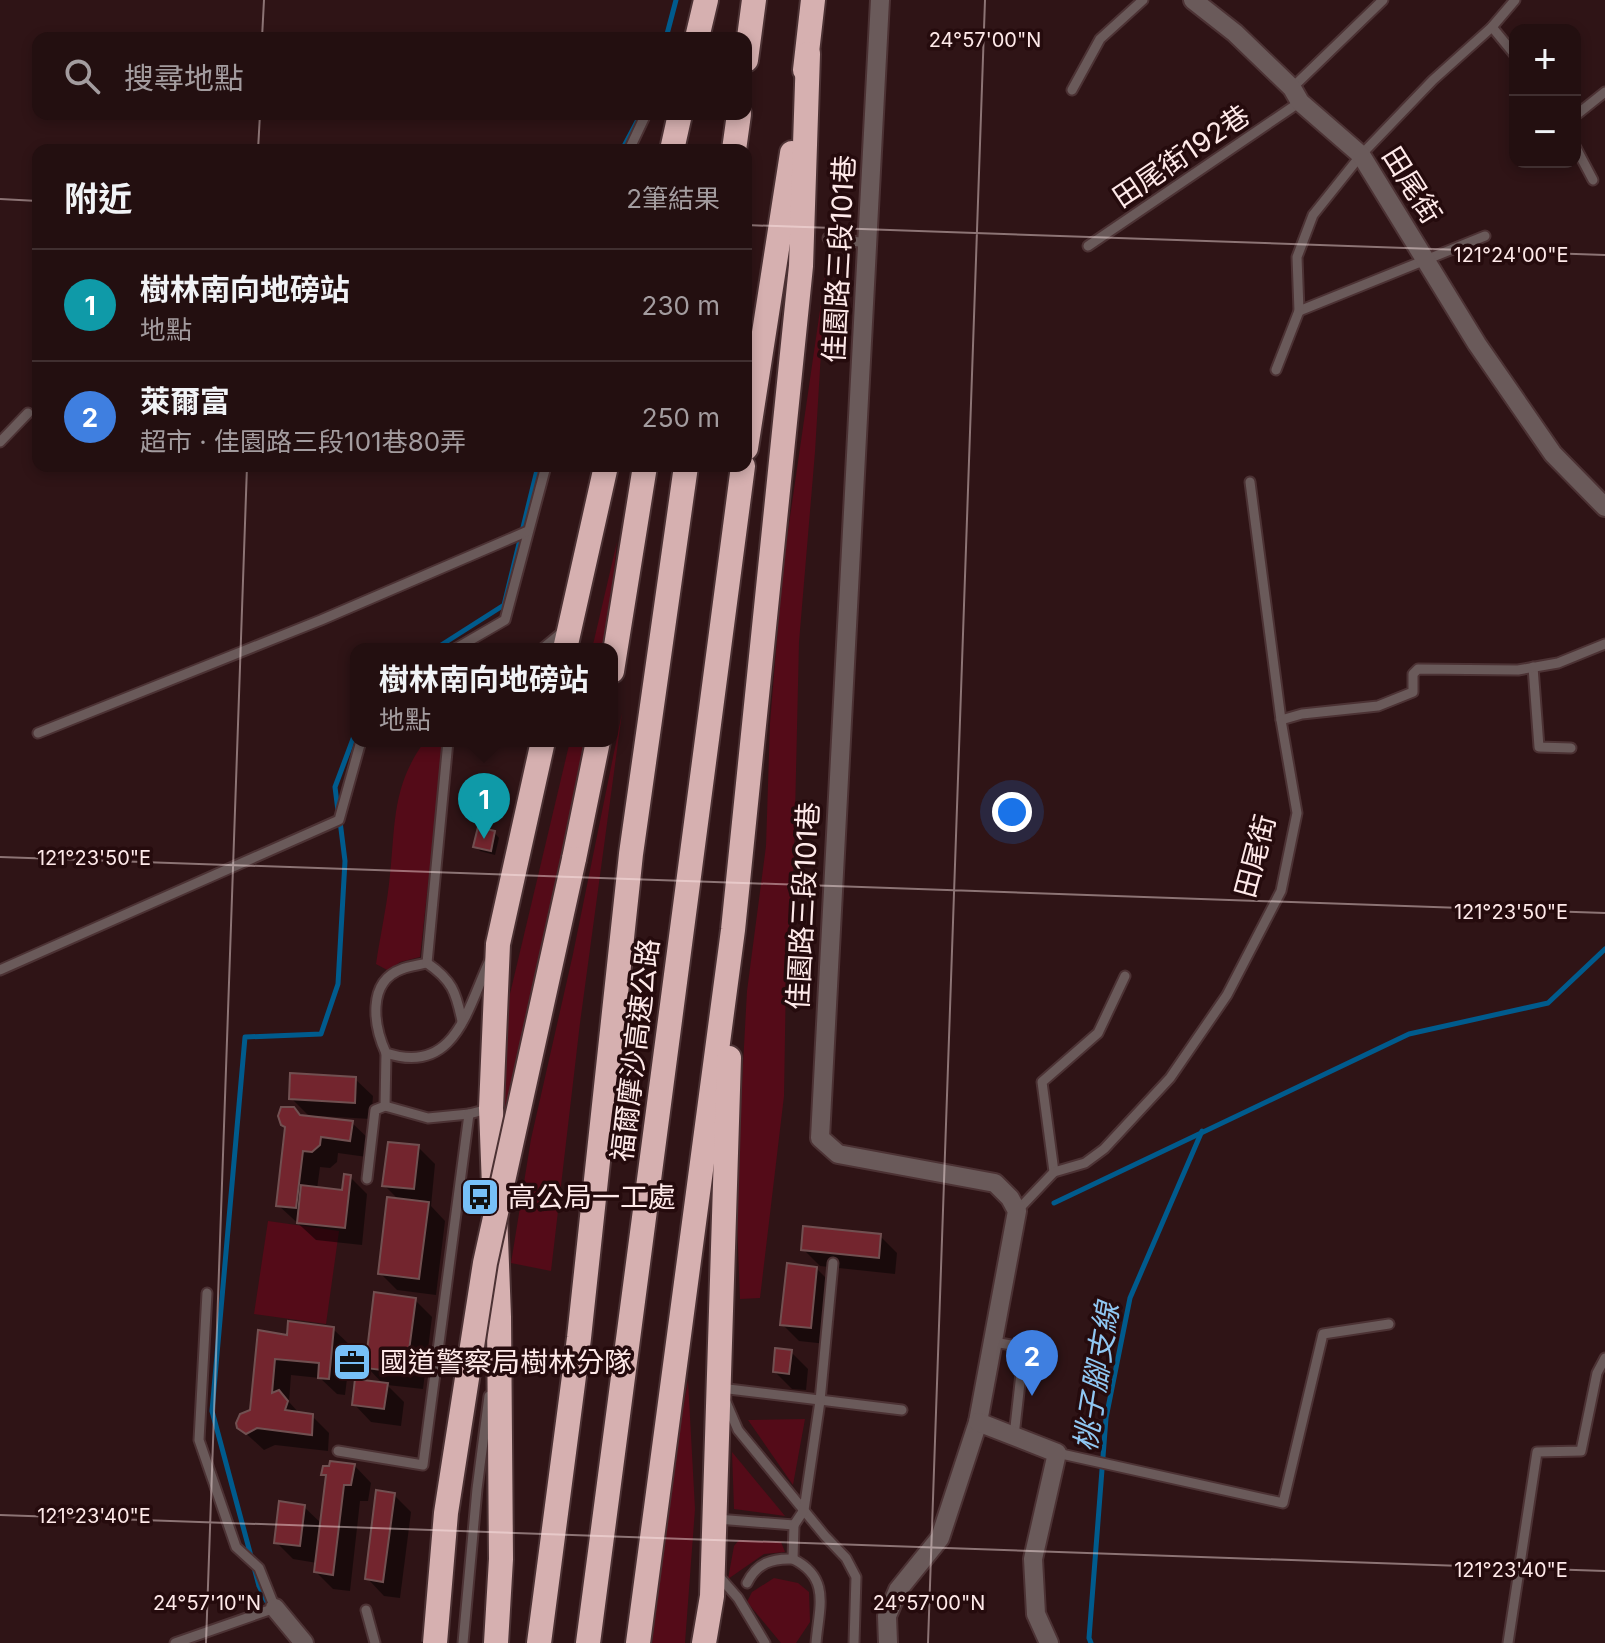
<!DOCTYPE html>
<html lang="zh-TW">
<meta charset="utf-8">
<style>
:root{--surface:#230f10;--page:#2f1d1e;--text:#f1f3f6;--muted:#a39c9f;--line:#402f30;--accent:#77c0f7}
body{margin:0;font-family:Inter,"Noto Sans TC",sans-serif;background:var(--page);color:var(--text)}
.controls{position:absolute;right:24px;top:24px;display:grid;overflow:hidden;border-radius:16px;box-shadow:0 4px 12px #0003}
.controls button{width:72px;height:72px;display:grid;place-items:center;padding:0;border:0;border-bottom:2px solid var(--line);background:var(--surface);color:var(--text);font:40px sans-serif}
.you{position:absolute;left:1012px;top:812px;width:28px;height:28px;margin:-20px;border:6px solid #fff;border-radius:50%;background:#1a73e8;box-shadow:0 0 0 12px #1a73e833}
.badge{display:grid;place-items:center;width:52px;height:52px;border-radius:50%;background:var(--accent);color:#fff;font-size:26px;font-weight:700}
.pin{position:absolute;translate:-50% -66px;filter:drop-shadow(0 2px 4px #0008)}
.pin::after{content:'';position:absolute;top:42px;width:28px;height:24px;background:inherit;clip-path:polygon(0 0,100% 0,50% 100%)}
.popup{position:absolute;left:350px;top:643px;width:268px;height:104px;box-sizing:border-box;display:grid;place-content:center;border-radius:16px;background:var(--surface);filter:drop-shadow(0 2px 6px #0005);font-size:26px;white-space:nowrap;color:var(--muted)}
.popup b{font-size:30px;color:var(--text)}
.popup::after{content:'';position:absolute;left:50%;top:100%;margin-left:-16px;border:16px solid transparent;border-top-color:var(--surface)}
.list{margin:0;padding:0;list-style:none}
h2{display:flex;justify-content:space-between;align-items:center;height:104px;margin:0;padding:0 32px;font-size:34px}
h2 small{font-size:26px;font-weight:400;color:var(--muted)}
.list li{display:grid;grid-template-columns:52px 1fr auto;gap:24px;align-items:center;box-sizing:border-box;height:112px;padding:0 32px;border-top:2px solid var(--line)}
.list b{display:block;font-size:30px;white-space:nowrap}
.list p{margin:0;font-size:26px;white-space:nowrap;color:var(--muted)}
.list em{font-size:26px;font-style:normal;color:var(--muted)}
.icon{flex:none;width:44px;height:44px;fill:none;stroke:currentColor;stroke-width:2;stroke-linecap:round;stroke-linejoin:round}
.map{position:relative;flex:none;width:1605px;height:1643px;overflow:hidden}
.search{position:absolute;background:var(--surface);box-shadow:0 4px 12px #0003;left:32px;top:32px;width:720px;height:88px;display:flex;align-items:center;gap:20px;box-sizing:border-box;padding:0 28px;border-radius:16px;color:var(--muted);font-size:30px}
.panel{position:absolute;background:var(--surface);box-shadow:0 4px 12px #0003;left:32px;top:144px;width:720px;height:328px;border-radius:16px}
.map>svg:first-child{display:block}
</style>
<div class="map">
<svg width="1605" height="1643" viewBox="0 0 1605 1643">
<rect width="100%" height="100%" fill="#2f1416"/>
<g fill="#540b18">
<path d="M826,269L815,452L799,642L794,858L786,975L784,1096L760,1298L740,1299L736,1195L747,991L766,846L770,723L783,565Z"/>
<path d="M617,542L606,649H592Z"/>
<path d="M622,713L580,1023L551,1271L511,1263L531,1139L573,954Z"/>
<path d="M425,741H444L420,957L400,962L389,971L376,964C380,937 386,910 389,884C396,828 390,788 425,741Z"/>
<path d="M570,741H589L504,1126V1019Z"/>
<path d="M268,1221L339,1231L326,1324L254,1314Z"/>
<path d="M688,1380L695,1509L685,1643H652L673,1468Z"/>
<path d="M805,1419L793,1485L748,1420Z"/>
<path d="M732,1452L785,1516L734,1509Z"/>
<path d="M739,1540L781,1542L785,1552L764,1554L728,1579L734,1546Z"/>
<path d="M774,1578L798,1583L809,1592L810,1622L796,1643H781L747,1602L752,1592Z"/>
</g>
<g fill="#0007">
<path d="M494,832L499,838L495,855L480,851L475,846Z"/>
<path d="M355,1079L373,1096L371,1119L319,1116V1119L352,1123L370,1140L367,1157L338,1153L337,1162L330,1168L320,1167L317,1189L344,1192L350,1177L367,1194L362,1245L316,1240L278,1205L302,1117L311,1118L291,1098Z"/>
<path d="M418,1147L435,1164L431,1206L445,1221L436,1295L397,1290L380,1273L399,1200L384,1185Z"/>
<path d="M880,1236L897,1253L895,1274L820,1266L803,1249Z"/>
<path d="M816,1268L834,1286L827,1344L799,1341L782,1324Z"/>
<path d="M415,1300L432,1317L423,1389L387,1385L404,1402L401,1426L371,1422L354,1404L384,1385L367,1367Z"/>
<path d="M333,1329L351,1346L345,1395L337,1394L320,1378L291,1375L289,1402L300,1414L312,1416L329,1433L328,1451L275,1445L264,1450L239,1427L252,1412L260,1332L289,1337Z"/>
<path d="M791,1352L808,1369L806,1390L792,1389L775,1372Z"/>
<path d="M354,1465L371,1483L368,1501H360L350,1591L333,1589L316,1572L317,1563L293,1559L276,1542L304,1507L322,1524L328,1479L324,1474L330,1468Z"/>
<path d="M394,1495L411,1512L400,1598L384,1596L367,1578Z"/>
</g>
<g fill="none" stroke-linecap="round" stroke-linejoin="round">
<g stroke="#005b8d" stroke-width="5">
<path d="M666,38L676,0"/>
<path d="M622,150L641,114"/>
<path d="M435,649L504,605L538,466"/>
<path d="M338,811L335,787L356,731"/>
<path d="M1054,1203L1409,1034L1548,1003L1605,949"/>
<path d="M270,1608L259,1586L212,1411L245,1037L321,1034L338,984L345,861L340,821"/>
<path d="M1091,1643L1089,1638L1106,1418L1130,1298L1202,1131"/>
</g>
</g>
<g fill="#73252e" stroke="#715051" stroke-width="2">
<path d="M478,827L495,831L491,851L473,847Z"/>
<path d="M290,1073L356,1077L355,1103L289,1099Z"/>
<path d="M281,1107H294L300,1115L353,1121L350,1141L321,1137L320,1145L312,1152L303,1151L296,1208L276,1206L285,1127L281,1125L278,1116Z"/>
<path d="M388,1142L419,1145L414,1189L382,1186Z"/>
<path d="M344,1174L351,1175L345,1228L297,1223L301,1185L342,1190Z"/>
<path d="M387,1197L429,1202L419,1279L378,1274Z"/>
<path d="M803,1226L881,1234L879,1258L801,1250Z"/>
<path d="M787,1263L817,1267L811,1328L780,1325Z"/>
<path d="M374,1292L416,1298L406,1373L365,1368Z"/>
<path d="M288,1321L334,1327L329,1379L318,1378L319,1363L275,1359L272,1393L279,1390L288,1401L285,1410L313,1414L312,1435L257,1428L246,1434L237,1428L236,1423L240,1414L250,1410L258,1330L287,1335Z"/>
<path d="M775,1348L792,1350L789,1374L773,1372Z"/>
<path d="M355,1379L388,1383L384,1409L352,1405Z"/>
<path d="M330,1461L355,1464L351,1485H344L333,1575L314,1572L326,1475H321L323,1466H329Z"/>
<path d="M376,1490L395,1493L383,1582L365,1579Z"/>
<path d="M279,1501L305,1505L300,1546L274,1543Z"/>
</g>
<g fill="none" stroke-linecap="round" stroke-linejoin="round">
<defs>
<g id="service">
<path d="M1492,27L1515,55"/>
<path d="M1292,88L1383,0"/>
<path d="M1072,90L1100,39L1143,0"/>
<path d="M1575,116L1605,92"/>
<path d="M1575,146L1593,180"/>
<path d="M629,150L646,114"/>
<path d="M828,238L867,243"/>
<path d="M1088,246L1300,102"/>
<path d="M1299,311L1485,236"/>
<path d="M1276,370L1299,311L1297,257L1313,215L1361,155L1433,80L1492,27L1515,0"/>
<path d="M0,442L28,413"/>
<path d="M1250,482L1281,720"/>
<path d="M455,649L505,620L546,466"/>
<path d="M542,649L565,630"/>
<path d="M1533,667L1539,747L1571,748"/>
<path d="M38,733L321,620L528,531"/>
<path d="M448,741L427,963C419,965 409,966 402,969C366,982 374,1027 386,1053C455,1076 467,1009 490,960"/>
<path d="M427,963C452,980 456,992 462,1021"/>
<path d="M0,970L339,820L361,741"/>
<path d="M385,1106L428,1118L469,1114"/>
<path d="M1054,1172L1042,1082L1098,1033L1125,976"/>
<path d="M367,1179L375,1110L385,1106L386,1053"/>
<path d="M1017,1211L1054,1172L1085,1163L1104,1149L1170,1078L1227,995L1281,891L1297,813L1281,720L1302,714L1378,706L1413,692V674L1418,669L1518,670L1558,663L1605,644"/>
<path d="M993,1342L1024,1347L1014,1436"/>
<path d="M720,1388L902,1410"/>
<path d="M726,1402L738,1430L825,1536L846,1558L856,1577L854,1643"/>
<path d="M338,1451L423,1465L469,1114L488,1109"/>
<path d="M1057,1453L1283,1503L1323,1334L1389,1324"/>
<path d="M717,1519L794,1525L804,1510L820,1401L833,1263"/>
<path d="M793,1559C831,1578 819,1607 816,1643"/>
<path d="M717,1574L738,1598L765,1643"/>
<path d="M747,1583C757,1563 772,1558 793,1559L794,1525"/>
<path d="M366,1610L375,1643"/>
<path d="M175,1643L275,1608L259,1568L236,1547L199,1440L207,1293"/>
<path d="M463,1643L477,1489L489,1396"/>
<path d="M1508,1643L1537,1452L1581,1451L1597,1373L1605,1358"/>
</g>
<g id="minor">
<path d="M880,0L820,1138L838,1154L995,1183L1010,1198L1017,1211L978,1422L940,1538L898,1590L887,1616L888,1643"/>
<path d="M1193,0L1235,33L1292,88L1300,102L1361,155L1477,344L1553,454L1605,507"/>
<path d="M978,1422L1057,1453L1033,1559L1036,1614L1049,1643"/>
<path d="M275,1608L304,1643"/>
</g>
<g id="motorway">
<path d="M697,38L706,0"/>
<path d="M746,60L754,0"/>
<path d="M805,70L813,0"/>
<path d="M672,150L680,114"/>
<path d="M734,150L739,114"/>
<path d="M746,448L792,153"/>
<path d="M565,649L606,466"/>
<path d="M612,671L645,466"/>
<path d="M574,859L598,741"/>
<path d="M496,1643L501,1559L499,1317L491,1108L498,944L543,741"/>
<path d="M539,1643L579,1338L631,854L686,466"/>
<path d="M588,1643L743,466"/>
<path d="M638,1643L733,930L801,266L808,54"/>
<path d="M704,1643L712,1596L729,1058"/>
</g>
</defs>
<use href="#service" stroke="#4c3234" stroke-width="13"/>
<use href="#minor" stroke="#4c3234" stroke-width="22"/>
<use href="#motorway" stroke="#4c3234" stroke-width="28"/>
<use href="#service" stroke="#6a5a5a" stroke-width="9"/>
<use href="#minor" stroke="#6a5a5a" stroke-width="18"/>
<use href="#motorway" stroke="#d6b0b0" stroke-width="24"/>
<defs>
<path id="motorway-bridge" d="M435,1643L446,1513L485,1263L574,859"/>
</defs>
<use href="#motorway-bridge" stroke="#4c3234" stroke-width="28" stroke-linecap="butt"/>
<use href="#motorway-bridge" stroke="#d6b0b0" stroke-width="24"/>
</g>
<path fill="none" stroke="#fee9e9" stroke-width="2" stroke-opacity="0.45" d="M262,38L264,0M258,150L260,114M0,199L38,201M746,225L1605,255M0,857L1605,913M0,1515L1605,1571M206,1643L247,466M928,1643L985,0"/>
<defs>
<symbol id="bus-square" viewBox="-11 -11 22 22"><rect x="-9" y="-9" width="18" height="18" rx="4" fill="#77c0f7" stroke="#250b0d"/><path d="M-5-6H5V4H4V6H2V4H-2V6H-4V4H-5ZM-3.5-4V0h7V-4ZM-3.5 1.2v1.5H-2V1.2ZM2 1.2v1.5H3.5V1.2Z" fill="#111"/></symbol>
<symbol id="office-square" viewBox="-11 -11 22 22"><rect x="-9" y="-9" width="18" height="18" rx="4" fill="#77c0f7" stroke="#250b0d"/><path d="M-6-3h4V-5.5h4V-3h4V5H-6ZM-1-4.5V-3h2v-1.5ZM-6 0V1H6V0Z" fill="#111"/></symbol>
</defs>
<g fill-rule="evenodd">
<use href="#bus-square" x="458" y="1175" width="44" height="44"/>
<use href="#office-square" x="330" y="1340" width="44" height="44"/>
</g>
<g text-anchor="middle" dominant-baseline="central" stroke-width="7" stroke-linejoin="round" paint-order="stroke">
<g font-size="28" fill="#fee9e9" stroke="#250b0d">
<text transform="translate(1181 156) rotate(-34)">田尾街192巷</text>
<text transform="translate(1412 185) rotate(58)">田尾街</text>
<text transform="translate(839 259) rotate(-87)">佳園路三段101巷</text>
<text transform="translate(1255 856) rotate(-75)">田尾街</text>
<text transform="translate(803 906) rotate(-87)">佳園路三段101巷</text>
<text transform="translate(635 1050) rotate(-83)">福爾摩沙高速公路</text>
</g>
<g font-size="28" fill="#fee9e9" stroke="#250b0d" text-anchor="start">
<text x="508" y="1197">高公局一工處</text>
<text x="380" y="1362">國道警察局樹林分隊</text>
</g>
<g font-size="30" font-style="italic" fill="#90c7f2" stroke="#250b0d">
<text transform="translate(1096 1377) rotate(-81)">桃子腳支線</text>
</g>
</g>
<g font-size="20" text-anchor="middle" fill="#fee9e9" stroke="#250b0d" stroke-width="7" stroke-linejoin="round" paint-order="stroke">
<text x="985" y="47">24°57'00"N</text>
<text x="1511" y="262">121°24'00"E</text>
<text x="94" y="865">121°23'50"E</text>
<text x="1511" y="919">121°23'50"E</text>
<text x="94" y="1523">121°23'40"E</text>
<text x="1511" y="1577">121°23'40"E</text>
<text x="207" y="1610">24°57'10"N</text>
<text x="929" y="1610">24°57'00"N</text>
</g>
</svg>
<div class="controls">
<button>+</button>
<button>−</button>
</div>
<div class="you"></div>
<div class="pin badge" style="left:484px;top:839px;background:#0f9aa8">1</div>
<div class="popup"><b>樹林南向地磅站</b>地點</div>
<div class="pin badge" style="left:1032px;top:1396px;background:#3f7fe0">2</div>
<div class="search"><svg class="icon" aria-label="search" viewBox="0 0 24 24"><circle cx="10" cy="10" r="6"/><path d="M15 15l6 6"/></svg>搜尋地點</div>
<section class="panel">
<h2>附近<small>2筆結果</small></h2>
<ul class="list">
<li><span class="badge" style="background:#0f9aa8">1</span><div><b>樹林南向地磅站</b><p>地點</p></div><em>230 m</em></li>
<li><span class="badge" style="background:#3f7fe0">2</span><div><b>萊爾富</b><p>超市 · 佳園路三段101巷80弄</p></div><em>250 m</em></li>
</ul>
</section>
</div>
